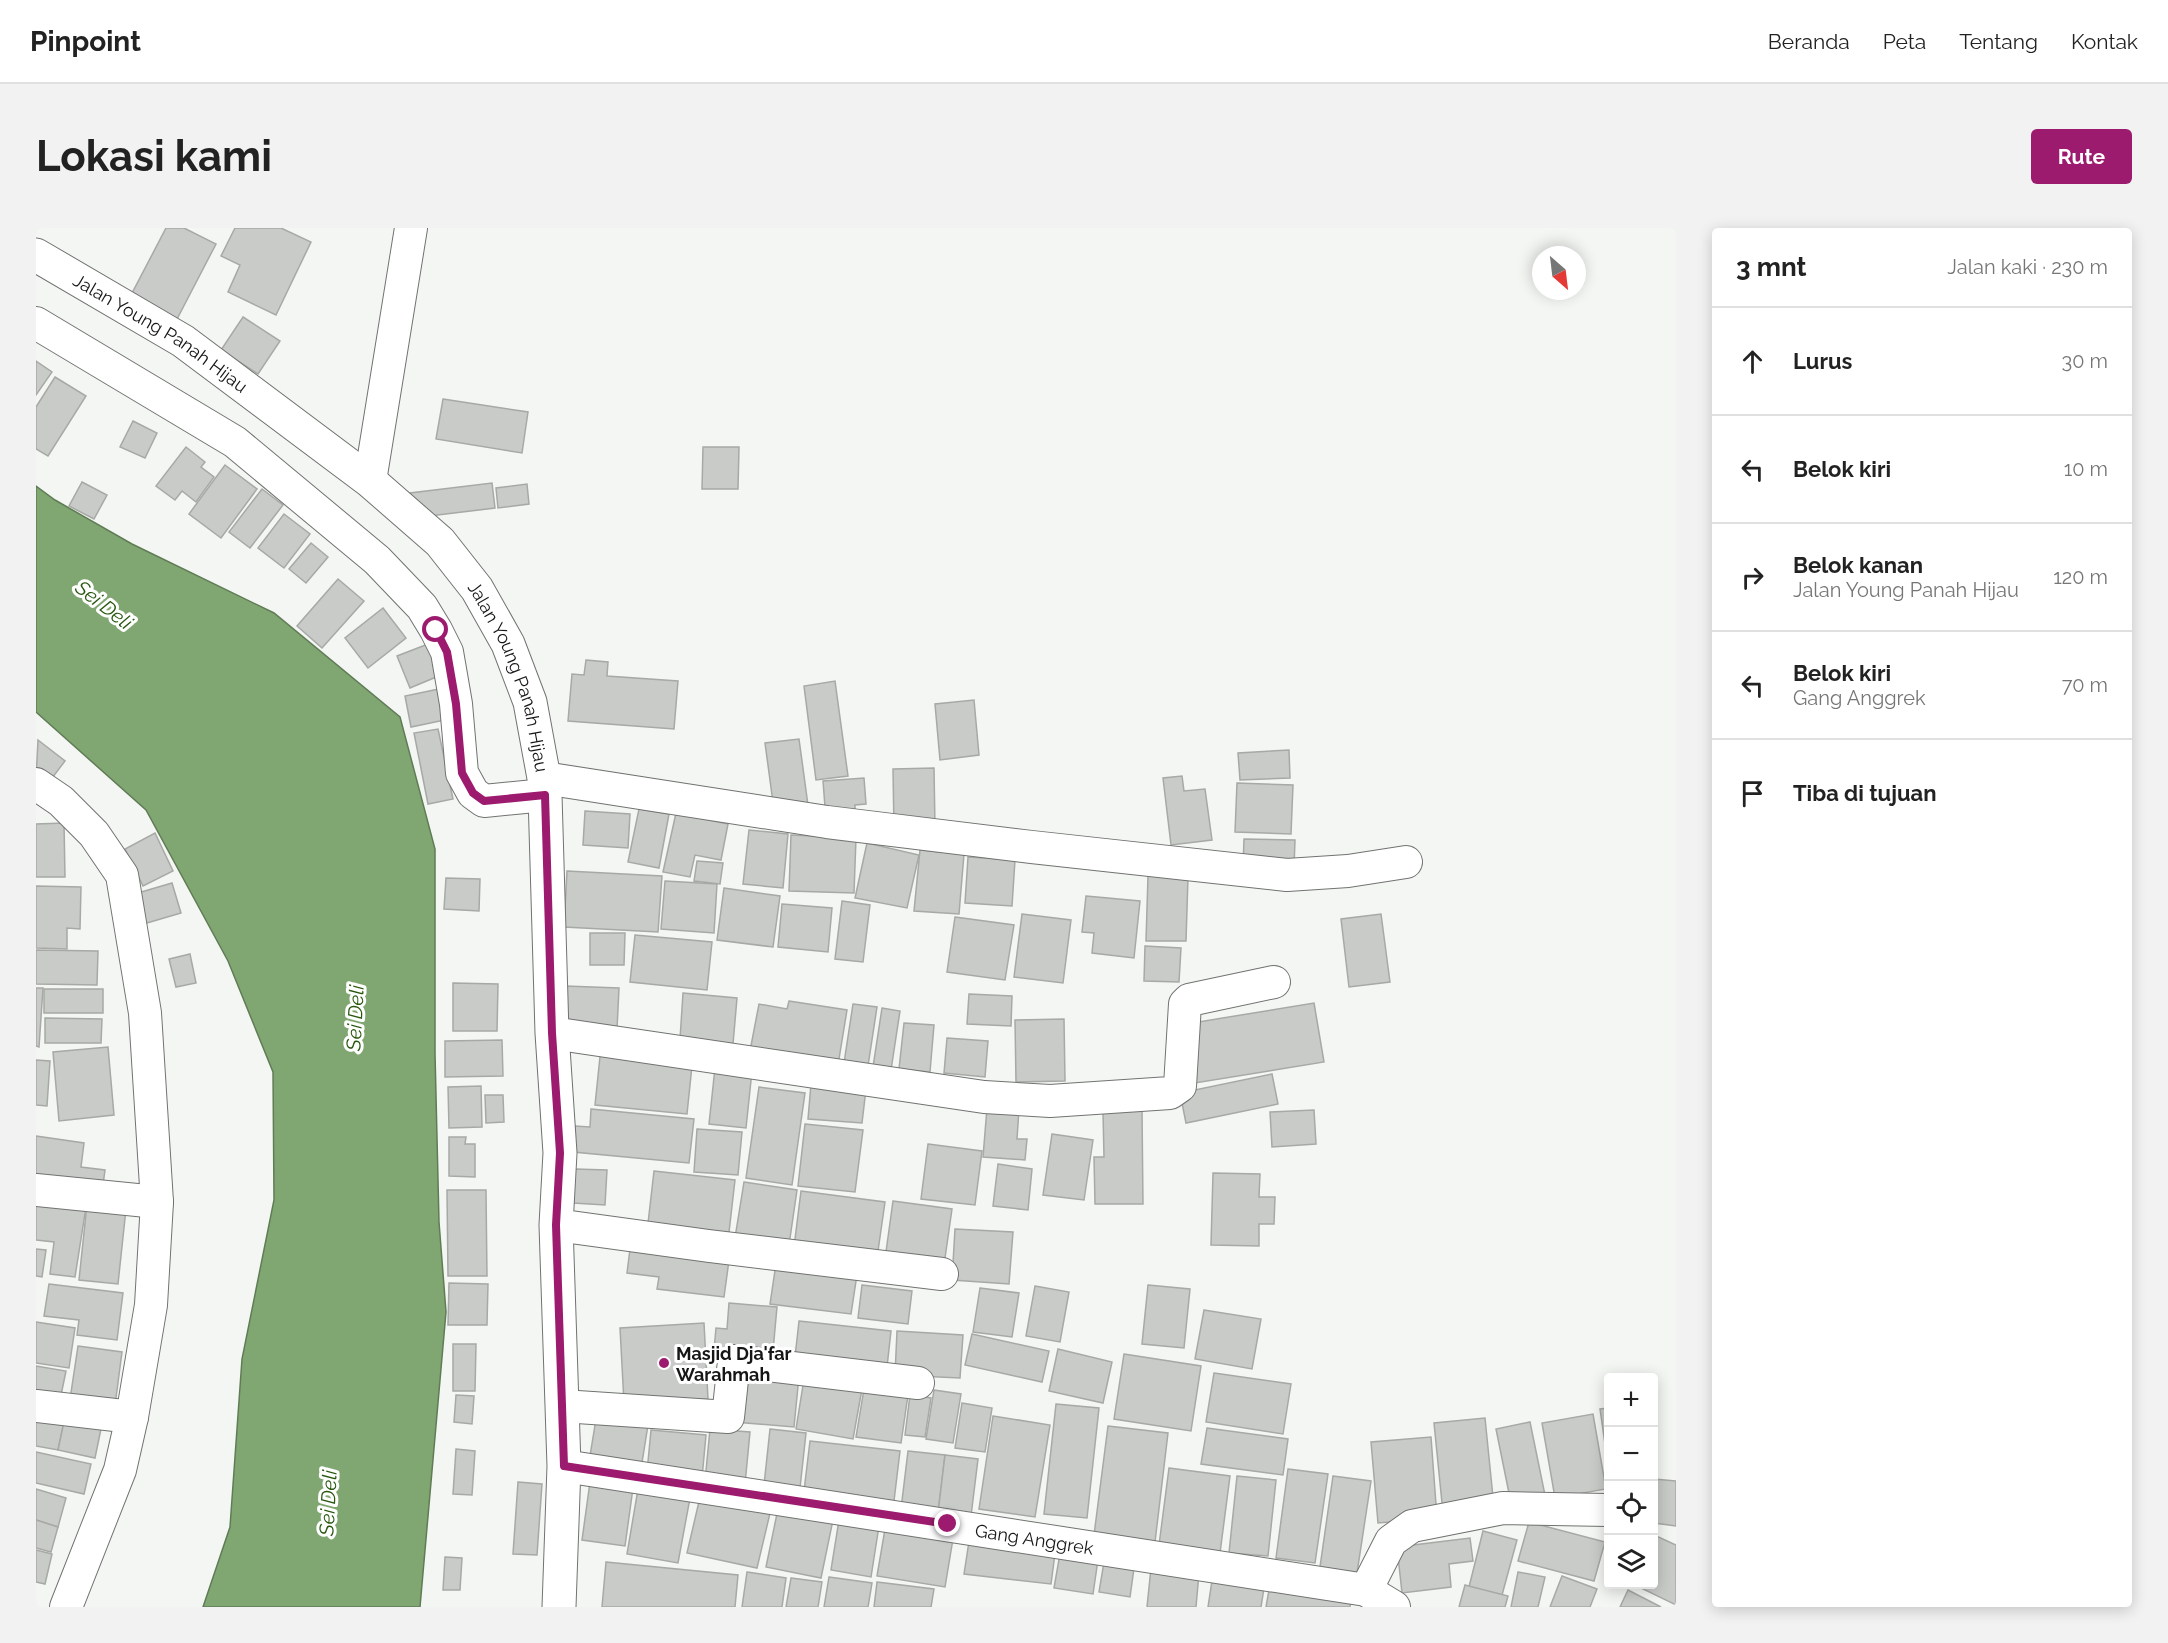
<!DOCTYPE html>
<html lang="id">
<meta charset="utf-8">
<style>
:root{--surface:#fff;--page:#f2f2f2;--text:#222;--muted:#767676;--line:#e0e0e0;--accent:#9d1b6e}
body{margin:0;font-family:Raleway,sans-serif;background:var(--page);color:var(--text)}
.controls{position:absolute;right:18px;bottom:18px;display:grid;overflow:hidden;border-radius:6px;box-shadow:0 3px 15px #0003}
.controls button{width:54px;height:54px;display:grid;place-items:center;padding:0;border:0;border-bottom:2px solid var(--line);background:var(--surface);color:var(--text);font:30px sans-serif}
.compass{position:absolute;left:1496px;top:18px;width:54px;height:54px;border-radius:50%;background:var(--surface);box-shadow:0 3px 15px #0003;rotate:152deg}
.stop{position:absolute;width:18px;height:18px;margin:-14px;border:4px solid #9d1b6e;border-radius:50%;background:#fff}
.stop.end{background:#9d1b6e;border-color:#fff;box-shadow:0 2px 6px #0008}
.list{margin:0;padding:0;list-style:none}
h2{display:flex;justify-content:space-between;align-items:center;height:78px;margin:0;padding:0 24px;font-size:26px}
h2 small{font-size:20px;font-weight:400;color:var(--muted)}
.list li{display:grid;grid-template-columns:39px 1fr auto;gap:18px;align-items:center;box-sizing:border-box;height:108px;padding:0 24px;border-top:2px solid var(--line)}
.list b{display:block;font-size:22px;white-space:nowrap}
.list p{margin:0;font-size:20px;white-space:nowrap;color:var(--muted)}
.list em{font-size:20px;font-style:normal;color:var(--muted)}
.icon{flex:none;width:33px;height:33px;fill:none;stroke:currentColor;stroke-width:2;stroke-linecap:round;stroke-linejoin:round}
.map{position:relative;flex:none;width:1640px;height:1379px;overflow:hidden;border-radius:6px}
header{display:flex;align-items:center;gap:36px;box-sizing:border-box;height:84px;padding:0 30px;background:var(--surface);border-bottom:2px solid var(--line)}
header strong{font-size:28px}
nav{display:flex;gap:33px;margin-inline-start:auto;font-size:21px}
.intro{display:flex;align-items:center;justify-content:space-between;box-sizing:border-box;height:144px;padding:0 36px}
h1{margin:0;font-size:42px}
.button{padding:15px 27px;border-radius:6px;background:var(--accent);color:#fff;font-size:21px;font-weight:700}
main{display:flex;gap:36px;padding:0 36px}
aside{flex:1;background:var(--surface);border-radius:6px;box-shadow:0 3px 15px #0003}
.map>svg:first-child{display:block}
</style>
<header>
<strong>Pinpoint</strong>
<nav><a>Beranda</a><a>Peta</a><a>Tentang</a><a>Kontak</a></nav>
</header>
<div class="intro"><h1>Lokasi kami</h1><a class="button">Rute</a></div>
<main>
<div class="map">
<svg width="1640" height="1379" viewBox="0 0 1640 1379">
<rect width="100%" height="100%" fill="#f4f6f3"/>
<path fill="#80a772" stroke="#607c56" stroke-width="1.5" d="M0,258L19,272L96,316L238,385L364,489L399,621V825L403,994L410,1084L384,1379H167L194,1299L206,1131L238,972L237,844L192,733L110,582L0,484Z"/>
<g fill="#c8cbc7" stroke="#a7a9a6" stroke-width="1.5">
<path d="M130,0H148L180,16L140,93L94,69Z"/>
<path d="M199,0H245L275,14L240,87L192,64L204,37L185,28Z"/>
<path d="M207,89L244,113L222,146L185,122Z"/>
<path d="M0,133L16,144L0,167Z"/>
<path d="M19,149L50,168L12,228L0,221V179Z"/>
<path d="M407,171L492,184L486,225L400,211Z"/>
<path d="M97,193L121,205L109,230L84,219Z"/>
<path d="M150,219L169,234L165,239L178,249L160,274L146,263L139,272L120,258Z"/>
<path d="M667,219H703L702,261H666Z"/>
<path d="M189,237L221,261L185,310L153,286Z"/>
<path d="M46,254L71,267L58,291L33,278Z"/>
<path d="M456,255L459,280L377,290L374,265Z"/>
<path d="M491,256L493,276L462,280L460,260Z"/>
<path d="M226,261L247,277L214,320L193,304Z"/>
<path d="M248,286L274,306L248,340L222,320Z"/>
<path d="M275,315L292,329L270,355L253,341Z"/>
<path d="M302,351L328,373L286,420L261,398Z"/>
<path d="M347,380L370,410L332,440L309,410Z"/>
<path d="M392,416L405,447L374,460L361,428Z"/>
<path d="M550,432L572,434L571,448L642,453L638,501L532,493L536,446L548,447Z"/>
<path d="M799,453L812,548L780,552L768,458Z"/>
<path d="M403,461L409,492L375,499L369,468Z"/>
<path d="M938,472L943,527L904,532L899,476Z"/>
<path d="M402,501L417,571L392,576L378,505Z"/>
<path d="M763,511L772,577L738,582L729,515Z"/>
<path d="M2,512L29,533L10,558L0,551Z"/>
<path d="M1253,522L1254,550L1204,552L1202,525Z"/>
<path d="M898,540L899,600L858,601L857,541Z"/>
<path d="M1146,548L1148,563L1169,561L1176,612L1135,617L1127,550Z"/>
<path d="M828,550L830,576L819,577V589L790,592L787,553Z"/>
<path d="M1201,555L1257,557L1255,606L1199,604Z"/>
<path d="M603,581L633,586L623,640L592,634Z"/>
<path d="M549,583L594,586L592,620L547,617Z"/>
<path d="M640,585L692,596L685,632L659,627L654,649L627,644Z"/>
<path d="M28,595L29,649H0V596Z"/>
<path d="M713,602L752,606L747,660L707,656Z"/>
<path d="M119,605L137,643L107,658L89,621Z"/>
<path d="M755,607L820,610L818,665L753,663Z"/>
<path d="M1208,611L1259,612L1258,640L1207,639Z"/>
<path d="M831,615L883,627L871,680L819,670Z"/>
<path d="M884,622L928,626L923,686L878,683Z"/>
<path d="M932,629L979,632L976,678L929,675Z"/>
<path d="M661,633L687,635L684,656L658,653Z"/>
<path d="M531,643L626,648L622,704L528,699Z"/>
<path d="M1112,648L1152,649L1150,713H1110Z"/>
<path d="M410,650L444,651L443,683L408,681Z"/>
<path d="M629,653L681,656L678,705L625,701Z"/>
<path d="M136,655L145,685L104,697L95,667Z"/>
<path d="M0,658L45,659L44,701L31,700V721L0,720Z"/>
<path d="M688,660L744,668L737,719L681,712Z"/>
<path d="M1050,668L1104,673L1098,730L1056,725L1058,705L1046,704Z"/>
<path d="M806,673L834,677L827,734L799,731Z"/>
<path d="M746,676L796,680L792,724L742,719Z"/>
<path d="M986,686L1035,692L1027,755L978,749Z"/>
<path d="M1345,686L1354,754L1313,759L1305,691Z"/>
<path d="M919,689L978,697L969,752L911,744Z"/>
<path d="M554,705H589L588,737H554Z"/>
<path d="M599,707L676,714L671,762L594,754Z"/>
<path d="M1109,718L1145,720L1143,754L1108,753Z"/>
<path d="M0,722L62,723L61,757L0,756Z"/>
<path d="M154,726L160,755L140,759L133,731Z"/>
<path d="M417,755L462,756L461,803H417Z"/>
<path d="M529,758L583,760L581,801L528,800Z"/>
<path d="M0,760H7L3,819L0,818Z"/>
<rect x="8" y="761" width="59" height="24"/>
<path d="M647,765L701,770L697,816L644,811Z"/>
<path d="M933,766L976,768L975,798L931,796Z"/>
<path d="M753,773L811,782L802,837L714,823L723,776L751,781Z"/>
<path d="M1278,775L1288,834L1159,855L1150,796Z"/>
<path d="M817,776L841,779L832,838L808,835Z"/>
<path d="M846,780L864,783L855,842L837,839Z"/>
<path d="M9,790L66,791L65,815H9Z"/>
<path d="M1028,791L1029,853L980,854L979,792Z"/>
<path d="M868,795L898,797L894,844L863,841Z"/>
<path d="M911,810L952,813L949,849L908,845Z"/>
<path d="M466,812L467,848L409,849V813Z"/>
<path d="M72,819L78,887L23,893L17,824Z"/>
<path d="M565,819L657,828L651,886L559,877Z"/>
<path d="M0,832L14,833L11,878L0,877Z"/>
<path d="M679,840L716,843L710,900L673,896Z"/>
<path d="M1236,846L1242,876L1150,895L1144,865Z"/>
<path d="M775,856L830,861L826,895L772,891Z"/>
<path d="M445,858L446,899L413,900L412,859Z"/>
<path d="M723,859L769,865L756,957L710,950Z"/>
<path d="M449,867H467L468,894L450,895Z"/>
<path d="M951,880L983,881L981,911H991L989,932L947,929Z"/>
<path d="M555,881L658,891L653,935L537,924L539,898L554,899Z"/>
<path d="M1278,882L1280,916L1236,919L1234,884Z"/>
<path d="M1106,883L1107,976H1059L1058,929H1068L1067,884Z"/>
<path d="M769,896L827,902L819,964L762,958Z"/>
<path d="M661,901L706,904L702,947L658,944Z"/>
<path d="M1016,906L1057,912L1048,972L1007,967Z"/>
<path d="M0,908L48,915L45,939L69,942L66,964L0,955Z"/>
<path d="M413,909H430L429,916H439V949L413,948Z"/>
<path d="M892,916L946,923L939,977L885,971Z"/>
<path d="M962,936L996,941L992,982L957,978Z"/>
<path d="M539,941L571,942L569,977L537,975Z"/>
<path d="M618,943L699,952L692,1013L611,1004Z"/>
<path d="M1177,945L1224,946L1223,969H1239L1238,996H1223V1018L1175,1017Z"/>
<path d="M708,954L761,962L752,1024L698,1016Z"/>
<path d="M411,962H450L451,1048H412Z"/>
<path d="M765,963L849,974L841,1030L758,1019Z"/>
<path d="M0,972L50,979L39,1049L14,1046L18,1014L0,1012Z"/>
<path d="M857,973L916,981L908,1037L849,1031Z"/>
<path d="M51,976L90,981L82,1056L43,1052Z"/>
<path d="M919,1001L977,1004L973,1056L916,1052Z"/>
<path d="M595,1013L694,1025L688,1069L621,1061L623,1049L591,1045Z"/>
<path d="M0,1021L10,1022L6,1049L0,1048Z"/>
<path d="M741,1029L822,1040L815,1086L734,1076Z"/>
<path d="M413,1055L452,1056L451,1097H412Z"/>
<path d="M13,1056L87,1065L81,1112L41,1107L43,1092L8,1088Z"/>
<path d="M826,1057L876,1063L872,1096L822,1090Z"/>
<path d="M1112,1057L1154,1061L1148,1120L1106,1116Z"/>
<path d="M999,1058L1033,1064L1024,1114L990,1108Z"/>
<path d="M944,1060L983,1065L976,1109L937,1104Z"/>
<path d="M693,1075L741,1079L736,1134L714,1125L678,1122L680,1100L691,1101Z"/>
<path d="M1168,1082L1225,1091L1216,1141L1159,1131Z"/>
<path d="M763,1093L855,1103L850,1148L758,1138Z"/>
<path d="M0,1094L39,1100L33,1140L0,1135Z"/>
<path d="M668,1095L672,1171L588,1175L584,1100Z"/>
<path d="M861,1103L927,1107L924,1150L859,1147Z"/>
<path d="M936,1106L1013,1123L1006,1154L929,1137Z"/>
<path d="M417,1116H440L439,1163H417Z"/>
<path d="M42,1118L86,1124L78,1185L33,1178Z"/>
<path d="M1022,1121L1076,1134L1067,1175L1013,1163Z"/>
<path d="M1088,1126L1165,1138L1155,1203L1078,1191Z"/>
<path d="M0,1138L30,1143L23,1177L0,1173Z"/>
<path d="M703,1142L763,1148L758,1199L698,1194Z"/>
<path d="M1178,1145L1255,1156L1247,1206L1170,1194Z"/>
<path d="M768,1151L826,1161L817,1211L760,1201Z"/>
<path d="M828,1161L872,1167L865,1215L820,1209Z"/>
<path d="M898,1162L925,1166L917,1215L890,1211Z"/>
<path d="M420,1167L438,1168L436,1196L418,1194Z"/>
<path d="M874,1167L895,1170L889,1209L869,1207Z"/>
<path d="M926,1175L956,1180L949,1224L919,1220Z"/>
<path d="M1020,1176L1063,1180L1051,1290L1008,1286Z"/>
<path d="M1572,1180V1237L1564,1181Z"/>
<path d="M0,1183L29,1189L22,1222L0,1218Z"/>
<path d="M1557,1186L1570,1261L1519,1270L1506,1195Z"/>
<path d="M957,1188L1014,1197L999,1289L943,1281Z"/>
<path d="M29,1189L66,1196L59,1230L22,1222Z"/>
<path d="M1449,1190L1458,1279L1407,1285L1398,1195Z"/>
<path d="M560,1191L612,1197L605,1241L553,1234Z"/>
<path d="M1494,1194L1510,1272L1476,1280L1460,1201Z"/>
<path d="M1072,1198L1132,1205L1119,1314L1058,1307Z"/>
<path d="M1171,1200L1252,1211L1247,1247L1165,1236Z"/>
<path d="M674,1201L714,1204L709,1256L669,1253Z"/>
<path d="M734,1201L770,1205L764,1260L728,1257Z"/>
<path d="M615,1202L670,1207L666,1250L611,1244Z"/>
<path d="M1395,1209L1401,1290L1342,1295L1335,1214Z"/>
<path d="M774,1213L864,1223L858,1273L768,1263Z"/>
<path d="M420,1221L439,1223L436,1267L417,1266Z"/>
<path d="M872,1223L909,1227L902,1285L865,1281Z"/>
<path d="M0,1224L55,1236L48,1266L0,1255Z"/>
<path d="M909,1227L942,1231L935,1288L902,1285Z"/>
<path d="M1133,1240L1194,1248L1184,1325L1123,1317Z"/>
<path d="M1252,1241L1292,1246L1279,1335L1240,1330Z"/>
<path d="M1201,1248L1240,1252L1232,1328L1193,1325Z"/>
<path d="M1297,1248L1335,1253L1321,1345L1284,1339Z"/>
<path d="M1618,1251L1640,1253V1298L1618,1295Z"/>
<path d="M482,1254L506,1256L501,1327L477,1326Z"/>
<path d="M554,1254L597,1260L589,1318L546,1312Z"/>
<path d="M0,1261L30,1270L22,1299L0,1292Z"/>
<path d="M602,1261L654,1270L642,1335L591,1326Z"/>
<path d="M665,1265L735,1281L721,1340L651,1325Z"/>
<path d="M743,1276L798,1287L785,1350L730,1339Z"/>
<path d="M0,1292L22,1299L15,1324L0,1320Z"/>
<path d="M803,1292L843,1298L835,1349L795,1342Z"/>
<path d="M1493,1294L1569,1314L1558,1353L1482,1333Z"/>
<path d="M849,1301L917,1311L909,1359L841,1348Z"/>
<path d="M1447,1303L1481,1312L1466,1367L1433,1359Z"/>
<path d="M934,1307L1020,1318L1015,1356L928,1346Z"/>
<path d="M1618,1307L1640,1317V1377L1597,1356H1618Z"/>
<path d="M1434,1310L1437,1333L1413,1336L1415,1359L1366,1365L1361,1319Z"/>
<path d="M1025,1320L1063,1325L1057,1366L1018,1360Z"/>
<path d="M0,1322L16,1326L9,1356L0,1354Z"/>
<path d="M1069,1328L1099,1333L1094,1369L1063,1364Z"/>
<path d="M409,1329L426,1330L424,1362H407Z"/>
<path d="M570,1334L702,1347L699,1379H566Z"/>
<path d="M1115,1340L1163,1345L1160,1379H1111Z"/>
<path d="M711,1344L750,1350L746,1379H706Z"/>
<path d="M1482,1344L1509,1349L1502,1379H1475Z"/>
<path d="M1177,1346L1229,1354L1225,1379H1172Z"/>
<path d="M1526,1348L1561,1361L1554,1379H1514Z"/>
<path d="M793,1349L836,1355L832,1379H788Z"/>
<path d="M755,1350L786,1354L782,1379H750Z"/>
<path d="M841,1354L898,1361L895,1379H838Z"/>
<path d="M1234,1356L1316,1366L1314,1379H1230Z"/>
<path d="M1429,1357L1472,1368L1469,1379H1423Z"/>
<path d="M1592,1362L1625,1379H1584Z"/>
</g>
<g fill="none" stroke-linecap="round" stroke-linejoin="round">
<defs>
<g id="street">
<path d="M0,95L199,214L341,332L386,379L400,402L411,424L420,476L426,545L437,565L448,573L509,567"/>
<path d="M334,253L375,0"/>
<path d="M508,550L791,594L996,619L1251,647L1312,643L1370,634"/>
<path d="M0,556L25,573L58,606L86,647L109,785L121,974L115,1077L96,1189L84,1242L30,1379"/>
<path d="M516,805L948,869L1014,873L1134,865L1144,858L1149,776L1153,772L1238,754"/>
<path d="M0,962L121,974"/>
<path d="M520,997L673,1018L906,1046"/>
<path d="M0,1178L96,1189"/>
<path d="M526,1178L692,1189L698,1133L882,1155"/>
<path id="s1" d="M528,1238L1330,1362L1358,1379"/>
<path d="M1330,1362L1355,1313L1376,1298L1467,1280L1572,1282"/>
</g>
<g id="secondary">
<path id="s2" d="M0,27L147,113L334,253L404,314L441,361L472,416L494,474L508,550L509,567L516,805L524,925L520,997L528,1238L523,1379"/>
</g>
</defs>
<use href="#street" stroke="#707370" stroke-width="34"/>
<use href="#secondary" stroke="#707370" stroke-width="35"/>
<use href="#street" stroke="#fff" stroke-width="32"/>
<use href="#secondary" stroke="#fff" stroke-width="33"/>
</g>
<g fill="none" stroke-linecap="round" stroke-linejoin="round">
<path stroke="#9d1b6e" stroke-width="8" d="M400,402L411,424L420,476L426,545L437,565L448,573L509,567L516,805L524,925L520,997L528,1238L912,1296"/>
</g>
<circle fill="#9d1b6e" stroke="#fff" stroke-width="2" cx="628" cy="1135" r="6"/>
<g text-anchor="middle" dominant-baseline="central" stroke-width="6" stroke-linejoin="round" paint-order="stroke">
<g font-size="18" fill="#151615" stroke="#fff">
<text stroke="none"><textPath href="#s2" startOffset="147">Jalan Young Panah Hijau</textPath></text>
<text stroke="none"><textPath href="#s2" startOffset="651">Jalan Young Panah Hijau</textPath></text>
<text stroke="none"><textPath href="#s1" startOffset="476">Gang Anggrek</textPath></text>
</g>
<g font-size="18" font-weight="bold" fill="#151615" stroke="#fff" text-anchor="start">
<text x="640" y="1125">Masjid Dja'far<tspan x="640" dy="21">Warahmah</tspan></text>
</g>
<g font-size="20" font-style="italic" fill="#26570c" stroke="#fff">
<text transform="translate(68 377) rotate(38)">Sei Deli</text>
<text transform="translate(319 790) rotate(-87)">Sei Deli</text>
<text transform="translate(292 1275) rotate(-87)">Sei Deli</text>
</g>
</g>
</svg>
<div class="controls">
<button>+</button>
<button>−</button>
<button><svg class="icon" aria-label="locate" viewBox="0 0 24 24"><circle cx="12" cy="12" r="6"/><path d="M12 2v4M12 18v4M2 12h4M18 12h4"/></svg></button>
<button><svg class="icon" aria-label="layers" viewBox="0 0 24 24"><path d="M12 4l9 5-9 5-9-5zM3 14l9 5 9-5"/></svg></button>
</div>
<svg class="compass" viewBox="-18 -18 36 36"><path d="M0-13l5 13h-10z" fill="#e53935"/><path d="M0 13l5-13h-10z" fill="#767676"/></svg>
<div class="stop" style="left:400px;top:402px"></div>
<div class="stop end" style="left:912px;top:1296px"></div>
</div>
<aside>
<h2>3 mnt<small>Jalan kaki · 230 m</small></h2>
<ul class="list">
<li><svg class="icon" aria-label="ahead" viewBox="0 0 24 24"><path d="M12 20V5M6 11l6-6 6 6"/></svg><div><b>Lurus</b></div><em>30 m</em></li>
<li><svg class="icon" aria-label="left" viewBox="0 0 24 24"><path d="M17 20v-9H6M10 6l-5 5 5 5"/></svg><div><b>Belok kiri</b></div><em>10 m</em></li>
<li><svg class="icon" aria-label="right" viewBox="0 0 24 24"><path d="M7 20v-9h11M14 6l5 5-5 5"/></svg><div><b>Belok kanan</b><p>Jalan Young Panah Hijau</p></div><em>120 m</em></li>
<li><svg class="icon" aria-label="left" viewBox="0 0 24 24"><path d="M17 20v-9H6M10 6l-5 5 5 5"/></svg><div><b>Belok kiri</b><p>Gang Anggrek</p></div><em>70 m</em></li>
<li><svg class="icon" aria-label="arrive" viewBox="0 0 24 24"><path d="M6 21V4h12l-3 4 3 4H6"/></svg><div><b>Tiba di tujuan</b></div></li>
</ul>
</aside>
</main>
